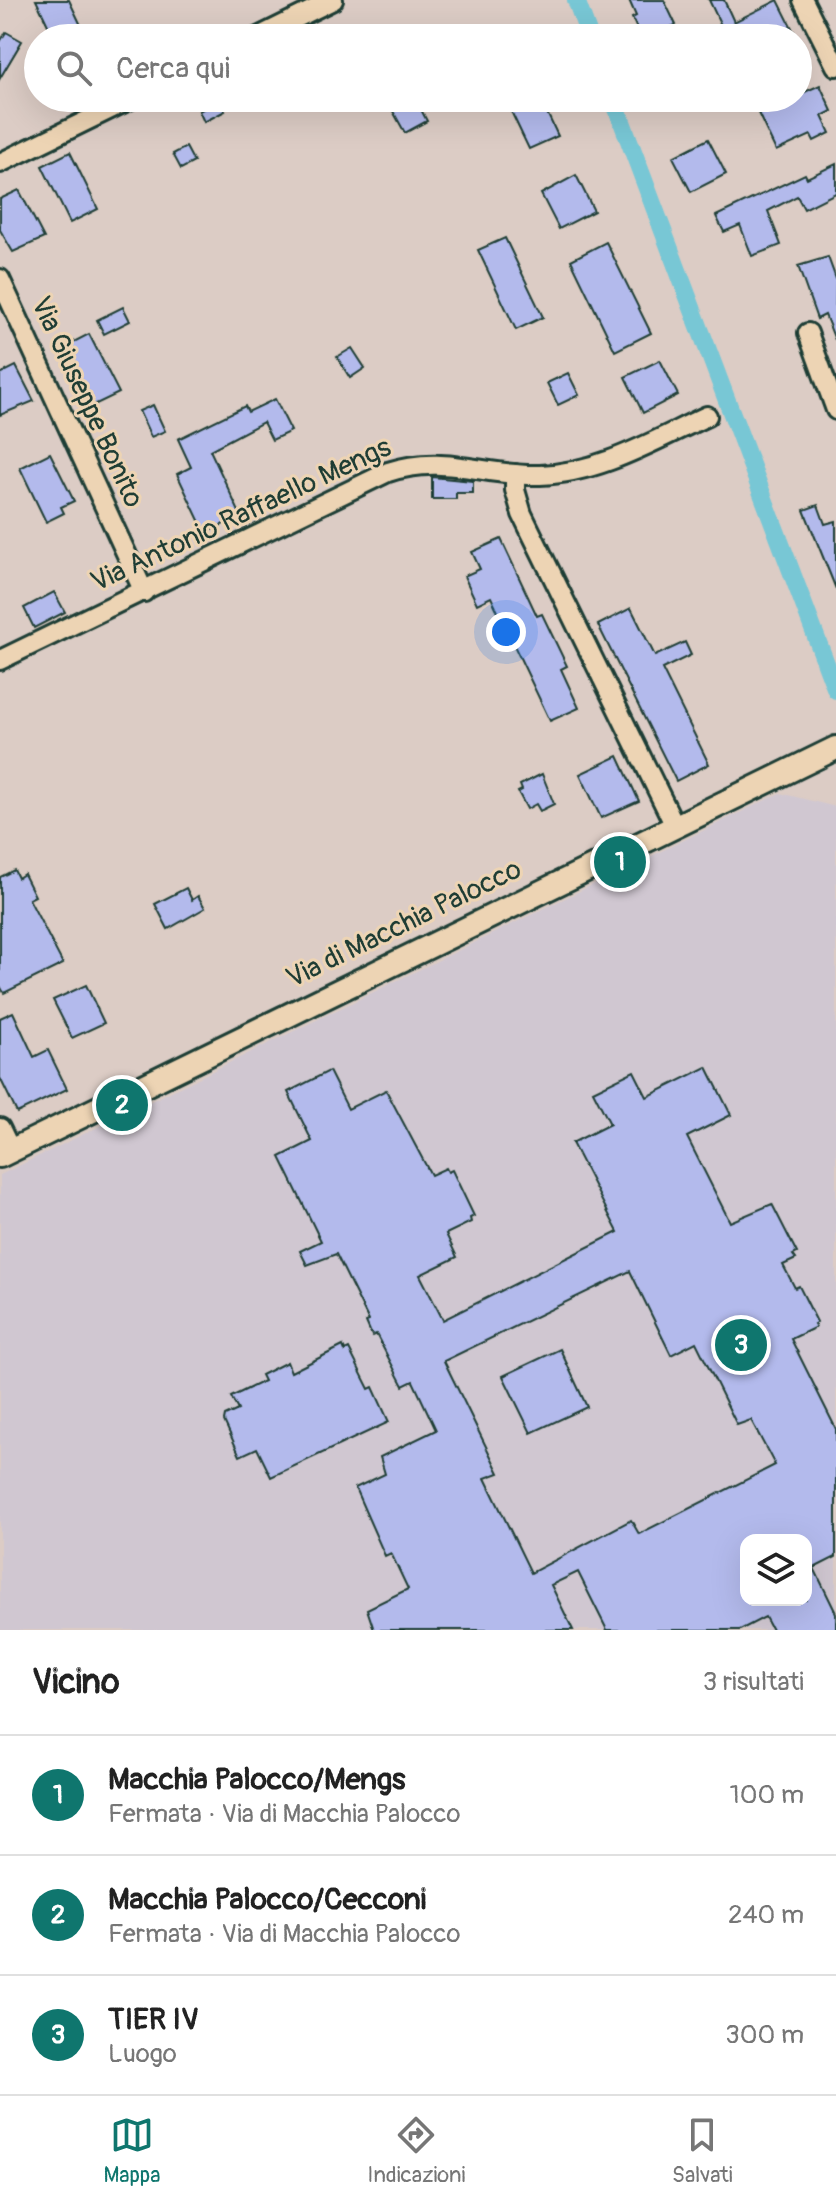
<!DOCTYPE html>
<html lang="it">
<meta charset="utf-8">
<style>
:root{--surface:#fff;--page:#f6f6f6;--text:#222;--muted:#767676;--line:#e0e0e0;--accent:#0f766e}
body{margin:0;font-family:Pangolin,sans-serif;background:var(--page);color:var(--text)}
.controls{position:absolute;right:24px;bottom:24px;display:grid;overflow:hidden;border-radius:16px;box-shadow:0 8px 32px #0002}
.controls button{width:72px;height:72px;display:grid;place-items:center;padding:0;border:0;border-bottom:2px solid var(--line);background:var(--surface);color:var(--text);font:40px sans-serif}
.you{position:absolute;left:506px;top:632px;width:28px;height:28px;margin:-20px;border:6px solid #fff;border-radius:50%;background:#1a73e8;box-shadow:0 0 0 12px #1a73e833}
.badge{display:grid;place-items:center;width:52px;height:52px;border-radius:50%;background:var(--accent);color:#fff;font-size:26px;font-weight:700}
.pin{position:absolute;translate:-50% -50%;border:4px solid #fff;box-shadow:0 2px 8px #0006}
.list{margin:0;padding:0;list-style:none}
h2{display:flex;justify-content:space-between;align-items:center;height:104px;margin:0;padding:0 32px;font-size:34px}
h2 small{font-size:26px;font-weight:400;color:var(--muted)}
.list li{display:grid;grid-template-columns:52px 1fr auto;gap:24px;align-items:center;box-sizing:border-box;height:120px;padding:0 32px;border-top:2px solid var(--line)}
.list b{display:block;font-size:30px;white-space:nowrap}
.list p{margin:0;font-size:26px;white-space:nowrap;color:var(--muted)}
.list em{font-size:26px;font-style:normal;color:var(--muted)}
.icon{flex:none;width:44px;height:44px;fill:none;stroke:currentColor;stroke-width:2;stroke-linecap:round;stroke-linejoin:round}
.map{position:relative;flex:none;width:836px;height:1630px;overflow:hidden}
.search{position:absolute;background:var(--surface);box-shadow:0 8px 32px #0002;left:24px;right:24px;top:24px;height:88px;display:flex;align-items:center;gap:20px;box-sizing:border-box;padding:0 28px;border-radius:44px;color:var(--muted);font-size:30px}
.sheet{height:464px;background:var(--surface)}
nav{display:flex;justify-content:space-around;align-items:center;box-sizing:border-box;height:112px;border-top:2px solid var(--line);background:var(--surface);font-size:22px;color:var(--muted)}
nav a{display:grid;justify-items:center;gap:4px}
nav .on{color:var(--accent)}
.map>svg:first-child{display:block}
</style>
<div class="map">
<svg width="836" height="1630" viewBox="0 0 836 1630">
<rect width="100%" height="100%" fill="#dcccc5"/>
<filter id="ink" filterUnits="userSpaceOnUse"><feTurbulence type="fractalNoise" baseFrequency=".0125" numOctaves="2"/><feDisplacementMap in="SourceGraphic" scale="16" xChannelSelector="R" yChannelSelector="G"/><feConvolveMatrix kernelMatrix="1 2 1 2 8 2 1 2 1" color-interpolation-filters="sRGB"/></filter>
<g filter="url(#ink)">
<path fill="#d0c7d1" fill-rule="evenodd" d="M780,793L836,807V1630H0V1175ZM746,1540H806V1600H746Z"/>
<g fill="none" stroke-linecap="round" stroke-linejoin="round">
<g stroke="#78c7d5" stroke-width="18">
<path d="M576,0L590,38"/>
<path d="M613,98L836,690"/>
</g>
</g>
<g fill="#b3baec" stroke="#1f3d34" stroke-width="2" fill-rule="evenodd">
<path d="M36,0H69L87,38H54Z"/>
<path d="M629,0H664L676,25L641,38L632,18L636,16Z"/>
<path d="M709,0H724L734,22L778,0L795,34L785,38H727Z"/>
<path d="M6,32L22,41L0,78V42Z"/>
<path d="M820,85L832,111L822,116L830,133L814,141L811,135L776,151L758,113L798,98V95Z"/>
<path d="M400,98H415L427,121L405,133L389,104Z"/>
<path d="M524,98H540L558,136L529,149L508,105Z"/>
<path d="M219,100L225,111L204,122L199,111Z"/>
<path d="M708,139L726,174L691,192L673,157Z"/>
<path d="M186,147L194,162L181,169L173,154Z"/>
<path d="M70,152L98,209L70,223L42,166Z"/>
<path d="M836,164V193L804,209L797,196L768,211L781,245L752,256L740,225L724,232L716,216L805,174L807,178Z"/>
<path d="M576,175L594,211L559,229L541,194Z"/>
<path d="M19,190L44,238L13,252L0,230V199Z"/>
<path d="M505,238L543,317L516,330L478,250Z"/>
<path d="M606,242L651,333L615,351L571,260Z"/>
<path d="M828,257L836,279L835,340L825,315L817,319L798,266Z"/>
<path d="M123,307L130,321L104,334L97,320Z"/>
<path d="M89,334L119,393L90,407L60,349Z"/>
<path d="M352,348L365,368L350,378L337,357Z"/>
<path d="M660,360L678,395L643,413L625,377Z"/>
<path d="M16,366L34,401L0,415V374Z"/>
<path d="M568,373L579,395L558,405L547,383Z"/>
<path d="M275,399L291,431L272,440L263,422L210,450L241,516L205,533L177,474L191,467L178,439L245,406L248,412Z"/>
<path d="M153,405L165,431L151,437L139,411Z"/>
<path d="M50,453L74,501L61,507L64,513L46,522L20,468Z"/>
<path d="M432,477L473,481V493H456V499H432Z"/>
<path d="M818,505L825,524L836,521V589L804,510Z"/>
<path d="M501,539L537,616L542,614L567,666L561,669L579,708L550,721L491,597L477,604L464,576L480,569L472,552Z"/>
<path d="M54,592L65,612L34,628L24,608Z"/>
<path d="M631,608L655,656L685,642L691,655L662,669L709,764L676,781L598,625Z"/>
<path d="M618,756L639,801L601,818L580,774Z"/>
<path d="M542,774L554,804L540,811L536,804L527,809L518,792L522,790L520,785Z"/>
<path d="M14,870L18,878L24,874L35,896L29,899L63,964L4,993L0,986V877Z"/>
<path d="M186,888L192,900L198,896L205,908L168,929L155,904Z"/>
<path d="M86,985L104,1023L72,1038L53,1000Z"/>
<path d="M13,1012L34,1057L48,1050L67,1089L17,1113L0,1078V1018Z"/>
<path d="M707,1067L731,1115L687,1137L730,1222L772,1204L797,1253L793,1255L796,1259L783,1265L795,1288L799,1286L817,1322L814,1324L816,1327L791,1339L836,1429V1557L814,1568L836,1613V1630H772L765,1617L740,1630H607L578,1572L551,1585L573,1630H374L367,1609L408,1589L391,1553L385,1556L355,1488L385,1474L380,1457L436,1430L413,1381L403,1386L376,1334L372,1336L366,1322L369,1321L336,1254L307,1265L300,1251L321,1241L280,1157L312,1141L288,1092L329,1071L348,1109L386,1090L431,1175L446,1168L448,1172L452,1170L474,1216L470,1218L471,1222L446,1234L457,1257L420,1275L443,1320L618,1232L572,1143L610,1124L593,1091L634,1071L647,1097ZM630,1271L671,1355L696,1342L737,1425L751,1420L775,1465L639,1534L631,1520L531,1573L485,1478L499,1473L444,1361ZM746,1540H806V1600H746Z"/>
<path d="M343,1346L345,1351L349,1349L369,1389L373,1387L389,1422L271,1477L257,1448L240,1456L224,1421L225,1416L238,1410L231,1397L264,1381L261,1375L287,1362L291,1372Z"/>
<path d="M560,1349L587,1407L531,1433L503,1376Z"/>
</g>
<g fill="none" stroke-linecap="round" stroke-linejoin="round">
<defs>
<g id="minor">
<path d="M803,0L836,66"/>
<path d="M256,38L333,0"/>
<path d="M0,163L133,98"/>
<path d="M0,279L144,592"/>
<path d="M808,333L836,410"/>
<path d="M515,474V490L522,514L675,826"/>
<path d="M0,660L388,472C445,453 484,477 540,475C600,473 653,441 707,416"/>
<path d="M0,1128L11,1151"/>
</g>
<path id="tertiary" d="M0,1156L836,748"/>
</defs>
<use href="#minor" stroke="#1f3d34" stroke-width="24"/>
<use href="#tertiary" stroke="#1f3d34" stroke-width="28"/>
<use href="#minor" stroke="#edd4b4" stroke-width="18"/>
<use href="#tertiary" stroke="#edd4b4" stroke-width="22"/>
</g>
</g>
<g text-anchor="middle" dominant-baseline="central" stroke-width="6" stroke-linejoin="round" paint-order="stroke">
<g font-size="28" fill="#1f3d34" stroke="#edd4b4">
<text transform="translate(87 402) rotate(65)">Via Giuseppe Bonito</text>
<text transform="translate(241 515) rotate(-25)">Via Antonio Raffaello Mengs</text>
<text transform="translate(404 924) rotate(-26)">Via di Macchia Palocco</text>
</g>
</g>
</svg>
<div class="controls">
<button><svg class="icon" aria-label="layers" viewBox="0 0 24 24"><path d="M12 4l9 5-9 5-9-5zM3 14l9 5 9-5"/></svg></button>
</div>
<div class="you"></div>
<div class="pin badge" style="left:620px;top:862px">1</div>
<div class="pin badge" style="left:122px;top:1105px">2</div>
<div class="pin badge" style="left:741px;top:1345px">3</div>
<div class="search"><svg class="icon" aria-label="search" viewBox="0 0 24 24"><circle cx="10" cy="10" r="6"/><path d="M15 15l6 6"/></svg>Cerca qui</div>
</div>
<section class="sheet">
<h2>Vicino<small>3 risultati</small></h2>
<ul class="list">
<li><span class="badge">1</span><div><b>Macchia Palocco/Mengs</b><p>Fermata · Via di Macchia Palocco</p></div><em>100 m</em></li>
<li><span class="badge">2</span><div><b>Macchia Palocco/Cecconi</b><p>Fermata · Via di Macchia Palocco</p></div><em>240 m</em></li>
<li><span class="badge">3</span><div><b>TIER IV</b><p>Luogo</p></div><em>300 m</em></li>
</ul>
</section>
<nav>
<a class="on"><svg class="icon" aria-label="map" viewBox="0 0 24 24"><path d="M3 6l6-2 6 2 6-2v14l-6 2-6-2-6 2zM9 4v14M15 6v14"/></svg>Mappa</a>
<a><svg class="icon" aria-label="directions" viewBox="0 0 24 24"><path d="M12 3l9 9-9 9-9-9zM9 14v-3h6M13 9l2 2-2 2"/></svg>Indicazioni</a>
<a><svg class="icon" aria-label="saved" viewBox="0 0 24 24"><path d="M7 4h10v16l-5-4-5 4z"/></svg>Salvati</a>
</nav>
